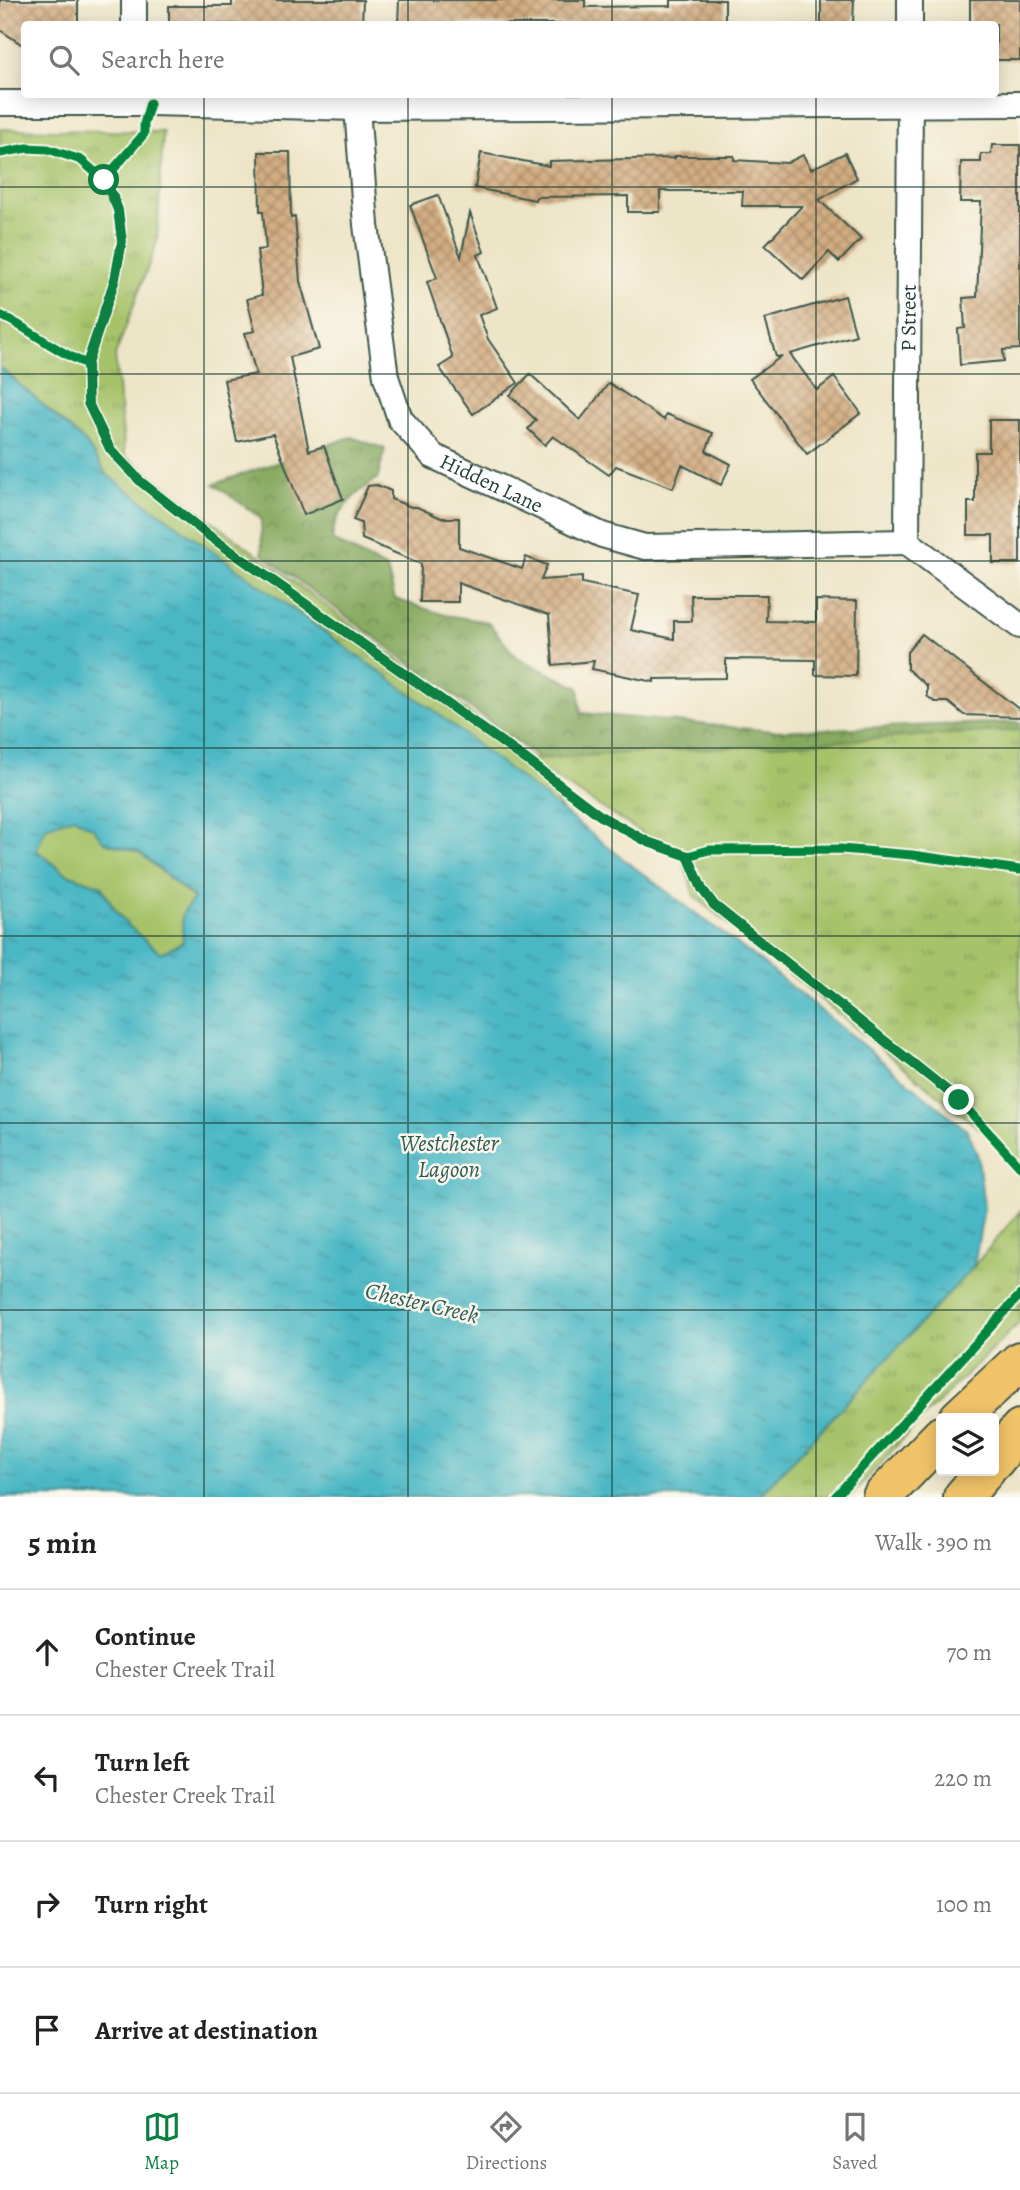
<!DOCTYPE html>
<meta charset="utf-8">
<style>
:root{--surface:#fff;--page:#f2f2f2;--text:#222;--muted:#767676;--line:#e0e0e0;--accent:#0b8043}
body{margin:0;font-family:Alegreya,serif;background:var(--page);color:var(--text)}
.controls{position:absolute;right:21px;bottom:21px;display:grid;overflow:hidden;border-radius:7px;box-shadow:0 4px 18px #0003}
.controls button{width:63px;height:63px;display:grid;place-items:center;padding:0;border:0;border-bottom:2px solid var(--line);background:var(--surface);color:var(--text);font:35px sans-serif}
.stop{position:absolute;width:21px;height:21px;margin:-16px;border:5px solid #0b8043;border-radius:50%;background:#fff}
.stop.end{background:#0b8043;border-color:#fff;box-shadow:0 2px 7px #0008}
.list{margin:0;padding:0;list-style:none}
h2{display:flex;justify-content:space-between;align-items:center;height:91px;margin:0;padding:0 28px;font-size:30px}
h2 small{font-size:23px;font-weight:400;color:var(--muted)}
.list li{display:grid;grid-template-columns:46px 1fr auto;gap:21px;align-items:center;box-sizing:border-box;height:126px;padding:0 28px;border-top:2px solid var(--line)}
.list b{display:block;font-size:26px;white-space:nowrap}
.list p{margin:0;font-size:23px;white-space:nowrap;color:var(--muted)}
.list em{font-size:23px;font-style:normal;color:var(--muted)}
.icon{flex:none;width:38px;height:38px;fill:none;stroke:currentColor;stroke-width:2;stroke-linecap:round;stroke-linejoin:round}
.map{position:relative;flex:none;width:1020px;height:1497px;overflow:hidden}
.search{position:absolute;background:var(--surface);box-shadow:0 4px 18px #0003;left:21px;right:21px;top:21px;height:77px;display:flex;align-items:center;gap:18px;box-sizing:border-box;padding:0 24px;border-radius:7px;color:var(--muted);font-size:26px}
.sheet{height:595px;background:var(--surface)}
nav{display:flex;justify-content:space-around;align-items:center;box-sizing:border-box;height:98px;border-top:2px solid var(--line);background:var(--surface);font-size:19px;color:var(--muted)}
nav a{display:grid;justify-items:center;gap:4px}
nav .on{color:var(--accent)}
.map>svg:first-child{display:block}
</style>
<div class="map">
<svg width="1020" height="1497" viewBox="0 0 1020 1497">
<defs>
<pattern id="forest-crowns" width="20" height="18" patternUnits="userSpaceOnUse" patternTransform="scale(1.75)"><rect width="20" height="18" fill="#85a95e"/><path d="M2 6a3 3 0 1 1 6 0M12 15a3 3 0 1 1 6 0" fill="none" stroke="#6c8b4e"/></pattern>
<pattern id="park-tufts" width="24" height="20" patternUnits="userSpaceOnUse" patternTransform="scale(1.75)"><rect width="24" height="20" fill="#a7c36a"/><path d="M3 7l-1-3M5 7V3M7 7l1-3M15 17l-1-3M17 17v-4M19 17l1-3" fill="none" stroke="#87a058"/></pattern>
<pattern id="water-ripples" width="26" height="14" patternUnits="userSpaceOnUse" patternTransform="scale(1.75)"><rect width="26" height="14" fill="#4ab7c4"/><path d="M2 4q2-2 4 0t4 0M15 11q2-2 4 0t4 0" fill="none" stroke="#3d96a0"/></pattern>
<pattern id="building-cross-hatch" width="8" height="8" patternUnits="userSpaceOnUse" patternTransform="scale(1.75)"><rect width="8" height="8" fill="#d3ad82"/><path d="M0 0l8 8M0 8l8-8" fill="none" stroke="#ab8e6b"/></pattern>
</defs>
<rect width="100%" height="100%" fill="#fbf7ec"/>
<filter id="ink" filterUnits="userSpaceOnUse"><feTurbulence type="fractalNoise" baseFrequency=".0143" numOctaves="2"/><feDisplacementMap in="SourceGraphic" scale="14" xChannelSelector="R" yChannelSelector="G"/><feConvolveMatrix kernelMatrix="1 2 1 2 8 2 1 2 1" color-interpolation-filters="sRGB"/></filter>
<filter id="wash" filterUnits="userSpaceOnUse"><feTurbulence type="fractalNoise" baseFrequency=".00686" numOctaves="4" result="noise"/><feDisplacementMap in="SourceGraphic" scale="28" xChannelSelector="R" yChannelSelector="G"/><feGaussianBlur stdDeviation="1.57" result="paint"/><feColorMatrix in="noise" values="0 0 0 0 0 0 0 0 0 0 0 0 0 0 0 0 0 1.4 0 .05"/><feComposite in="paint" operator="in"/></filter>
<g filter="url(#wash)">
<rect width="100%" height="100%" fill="#ede5c7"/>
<path fill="#a7c36a" stroke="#63804f" stroke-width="2" d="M73,816L93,828L104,842L139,852L194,899L182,914L183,942L161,953C134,932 117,918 102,886L67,874L36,850L46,827Z"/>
<path fill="url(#forest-crowns)" stroke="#527349" stroke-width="2" d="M351,437L385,449L378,478C357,492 332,512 332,540L387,569L395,599L445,615L488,622L516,657L579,688L581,713L773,731L1020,722V858L575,785L262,554L261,518L214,484Z"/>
<g fill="url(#park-tufts)" stroke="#63804f" stroke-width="2">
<path d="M0,129L163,132L157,242L115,356L125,456L531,759L1020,730V1166L1008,1152L694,896L683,859L536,766L593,862L0,440Z"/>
<path d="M1020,1211V1322L919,1421L850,1497H758L974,1266Z"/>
</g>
<path fill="url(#water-ripples)" stroke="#347a7c" stroke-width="2" fill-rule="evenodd" d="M0,367L86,443L107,475L433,710L635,868L760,961L968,1131L978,1157L984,1208L974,1266L758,1497H0ZM73,817L93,828L104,842L139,852L194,898L182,914L183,942L161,953C134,932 116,918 102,886L67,874L36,850L46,827Z"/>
<g id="blocks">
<g fill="url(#building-cross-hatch)">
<path d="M0,0H78V24H24V46L0,30Z"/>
<path d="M232,0H363L362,24H169V6H232Z"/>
<path d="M399,0H585V7L671,6V0H725V24H398Z"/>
<path d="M821,0H854L853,24H821Z"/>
<path d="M970,0H1020V60H996V24H970Z"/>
<path d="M992,145H1020V349L1003,350L1004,361L960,365L958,329L965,328L963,298L977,297L981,202H960L961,162H981V154H991Z"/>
<path d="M259,152H290L291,218L295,217L300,281L319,349L290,357L309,451L324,446L343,499L304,515L273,434L237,442L224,380L256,374L245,333L255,331L247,299L262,295L257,250L266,249L263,211H260Z"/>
<path d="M481,153L549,166V161L675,158V156H734V160L787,163L803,155L811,169L845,153L857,178L819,200L861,239L839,262L829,252L803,280L765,245L802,206H742L743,191H660V212H628V196L536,197L535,200L475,188Z"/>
<path d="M438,195L461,257L470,213L484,252L478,255L497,308L479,315L488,339L518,383L473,414L439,367L453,358L427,282L437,278L410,205Z"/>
<path d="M845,296L856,335L790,354L817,390L834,377L861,413L807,454L750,379L782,356L776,357L765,319Z"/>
<path d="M530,374L580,420L609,383L664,420L666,414L713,433L706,451L731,464L721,485L682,465L673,488L616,466L609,475L553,436L545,445L528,429L536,420L510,395Z"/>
<path d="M989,420H1020V563H993V535H968V502H975V452H989Z"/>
<path d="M377,485L391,491V499L411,507H417L441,518H459V547L522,569L526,557L547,565L541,580L582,577V583L639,595L631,630L674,639V621H692L691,595H767L766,621L816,622V600L857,601L856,676L815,675V660L726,659V678L654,679V682L592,669L594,661L553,665L549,615L458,583V602H420L421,564L362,539L361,523L353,520L368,486Z"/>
<path d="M922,634L1020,710V717L964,715L948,702H935L927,696V686L907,669V652Z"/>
</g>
</g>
</g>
<g filter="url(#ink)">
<use href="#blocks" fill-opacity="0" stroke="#3e564a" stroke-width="2"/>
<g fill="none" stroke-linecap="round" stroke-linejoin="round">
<defs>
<g id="street">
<path d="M134,0V24"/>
<path d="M910,24V0"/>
<path d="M0,103H150L357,108L1020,104"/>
<path id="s1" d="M357,108L366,225L386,377L400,419L433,456L602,535L645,547L907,542"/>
<path id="s2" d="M907,542L910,94"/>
<path d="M907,542L1020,626"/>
</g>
<g id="primary">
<path d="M959,1418L1020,1361"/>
<path d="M994,1461L1020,1429"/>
<path d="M882,1497L941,1436"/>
<path d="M963,1497L985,1471"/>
</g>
</defs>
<use href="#street" stroke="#3e564a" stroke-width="28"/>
<use href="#primary" stroke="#3e564a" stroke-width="42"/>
<use href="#street" stroke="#fff" stroke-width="24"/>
<use href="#primary" stroke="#f1c369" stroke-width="38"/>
<defs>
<g id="cycleway">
<path d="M0,153L27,148L48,149L81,160L104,180L113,195L118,210L122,241L115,279L87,364L88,403L110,449L141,482L208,535L526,759L602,817L648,842L688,856L709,850L841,849L912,855L1020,870"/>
<path d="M104,180L144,134V124L150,103"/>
<path d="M0,315C31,329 55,352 87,364"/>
<path d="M688,856L702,889L714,905L959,1100L1020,1167"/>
<path d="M835,1497L1020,1295"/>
</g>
</defs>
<use href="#cycleway" stroke="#fbf7ec" stroke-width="13"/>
<use href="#cycleway" stroke="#00873e" stroke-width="9"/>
</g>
</g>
<g fill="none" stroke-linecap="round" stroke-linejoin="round" filter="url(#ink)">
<path stroke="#0b8043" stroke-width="9" d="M104,180L118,210L122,242L115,279L87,364L88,403L110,449L141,482L208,535L526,760L602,817L648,842L688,856L702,889L714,905L959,1100"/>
</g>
<path fill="none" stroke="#1f3d34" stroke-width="2" stroke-opacity="0.55" d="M204,0V24M408,0V24M612,0V24M816,0V24M204,94V1497M408,94V1497M612,94V1497M816,94V1497M0,187H1020M0,374H1020M0,561H1020M0,748H1020M0,936H1020M0,1123H1020M0,1310H1020"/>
<g text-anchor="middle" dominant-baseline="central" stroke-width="5" stroke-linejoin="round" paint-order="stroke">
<g font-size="21" fill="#1f3d34" stroke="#fbf7ec">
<text stroke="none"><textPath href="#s2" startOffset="224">P Street</textPath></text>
<text stroke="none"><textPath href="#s1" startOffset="429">Hidden Lane</textPath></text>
</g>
<g font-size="23" font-style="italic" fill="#2a5c58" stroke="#fbf7ec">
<text x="449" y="1143">Westchester<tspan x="449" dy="26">Lagoon</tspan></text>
<text transform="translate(422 1303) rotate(13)">Chester Creek</text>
</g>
</g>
</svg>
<div class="controls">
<button><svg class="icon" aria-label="layers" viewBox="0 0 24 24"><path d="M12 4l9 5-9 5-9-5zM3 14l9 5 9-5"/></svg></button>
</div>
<div class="stop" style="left:104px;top:180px"></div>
<div class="stop end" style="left:959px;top:1100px"></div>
<div class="search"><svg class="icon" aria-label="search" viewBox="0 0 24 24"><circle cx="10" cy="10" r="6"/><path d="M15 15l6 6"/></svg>Search here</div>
</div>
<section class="sheet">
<h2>5 min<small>Walk · 390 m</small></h2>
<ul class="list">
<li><svg class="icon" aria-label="ahead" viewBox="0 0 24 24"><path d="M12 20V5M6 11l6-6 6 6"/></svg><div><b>Continue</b><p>Chester Creek Trail</p></div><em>70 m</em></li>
<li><svg class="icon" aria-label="left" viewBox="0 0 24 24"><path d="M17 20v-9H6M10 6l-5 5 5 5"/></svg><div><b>Turn left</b><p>Chester Creek Trail</p></div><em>220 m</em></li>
<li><svg class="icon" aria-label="right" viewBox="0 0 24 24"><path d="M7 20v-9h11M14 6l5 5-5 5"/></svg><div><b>Turn right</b></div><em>100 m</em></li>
<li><svg class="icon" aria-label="arrive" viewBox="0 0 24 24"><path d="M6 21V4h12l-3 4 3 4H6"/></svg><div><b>Arrive at destination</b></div></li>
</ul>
</section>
<nav>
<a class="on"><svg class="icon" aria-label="map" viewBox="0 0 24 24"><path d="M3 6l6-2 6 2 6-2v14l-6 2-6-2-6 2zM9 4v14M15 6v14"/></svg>Map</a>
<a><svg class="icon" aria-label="directions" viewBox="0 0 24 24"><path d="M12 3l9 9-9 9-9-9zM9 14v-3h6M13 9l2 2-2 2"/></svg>Directions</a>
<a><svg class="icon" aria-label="saved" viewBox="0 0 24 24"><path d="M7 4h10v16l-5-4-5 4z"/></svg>Saved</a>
</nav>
